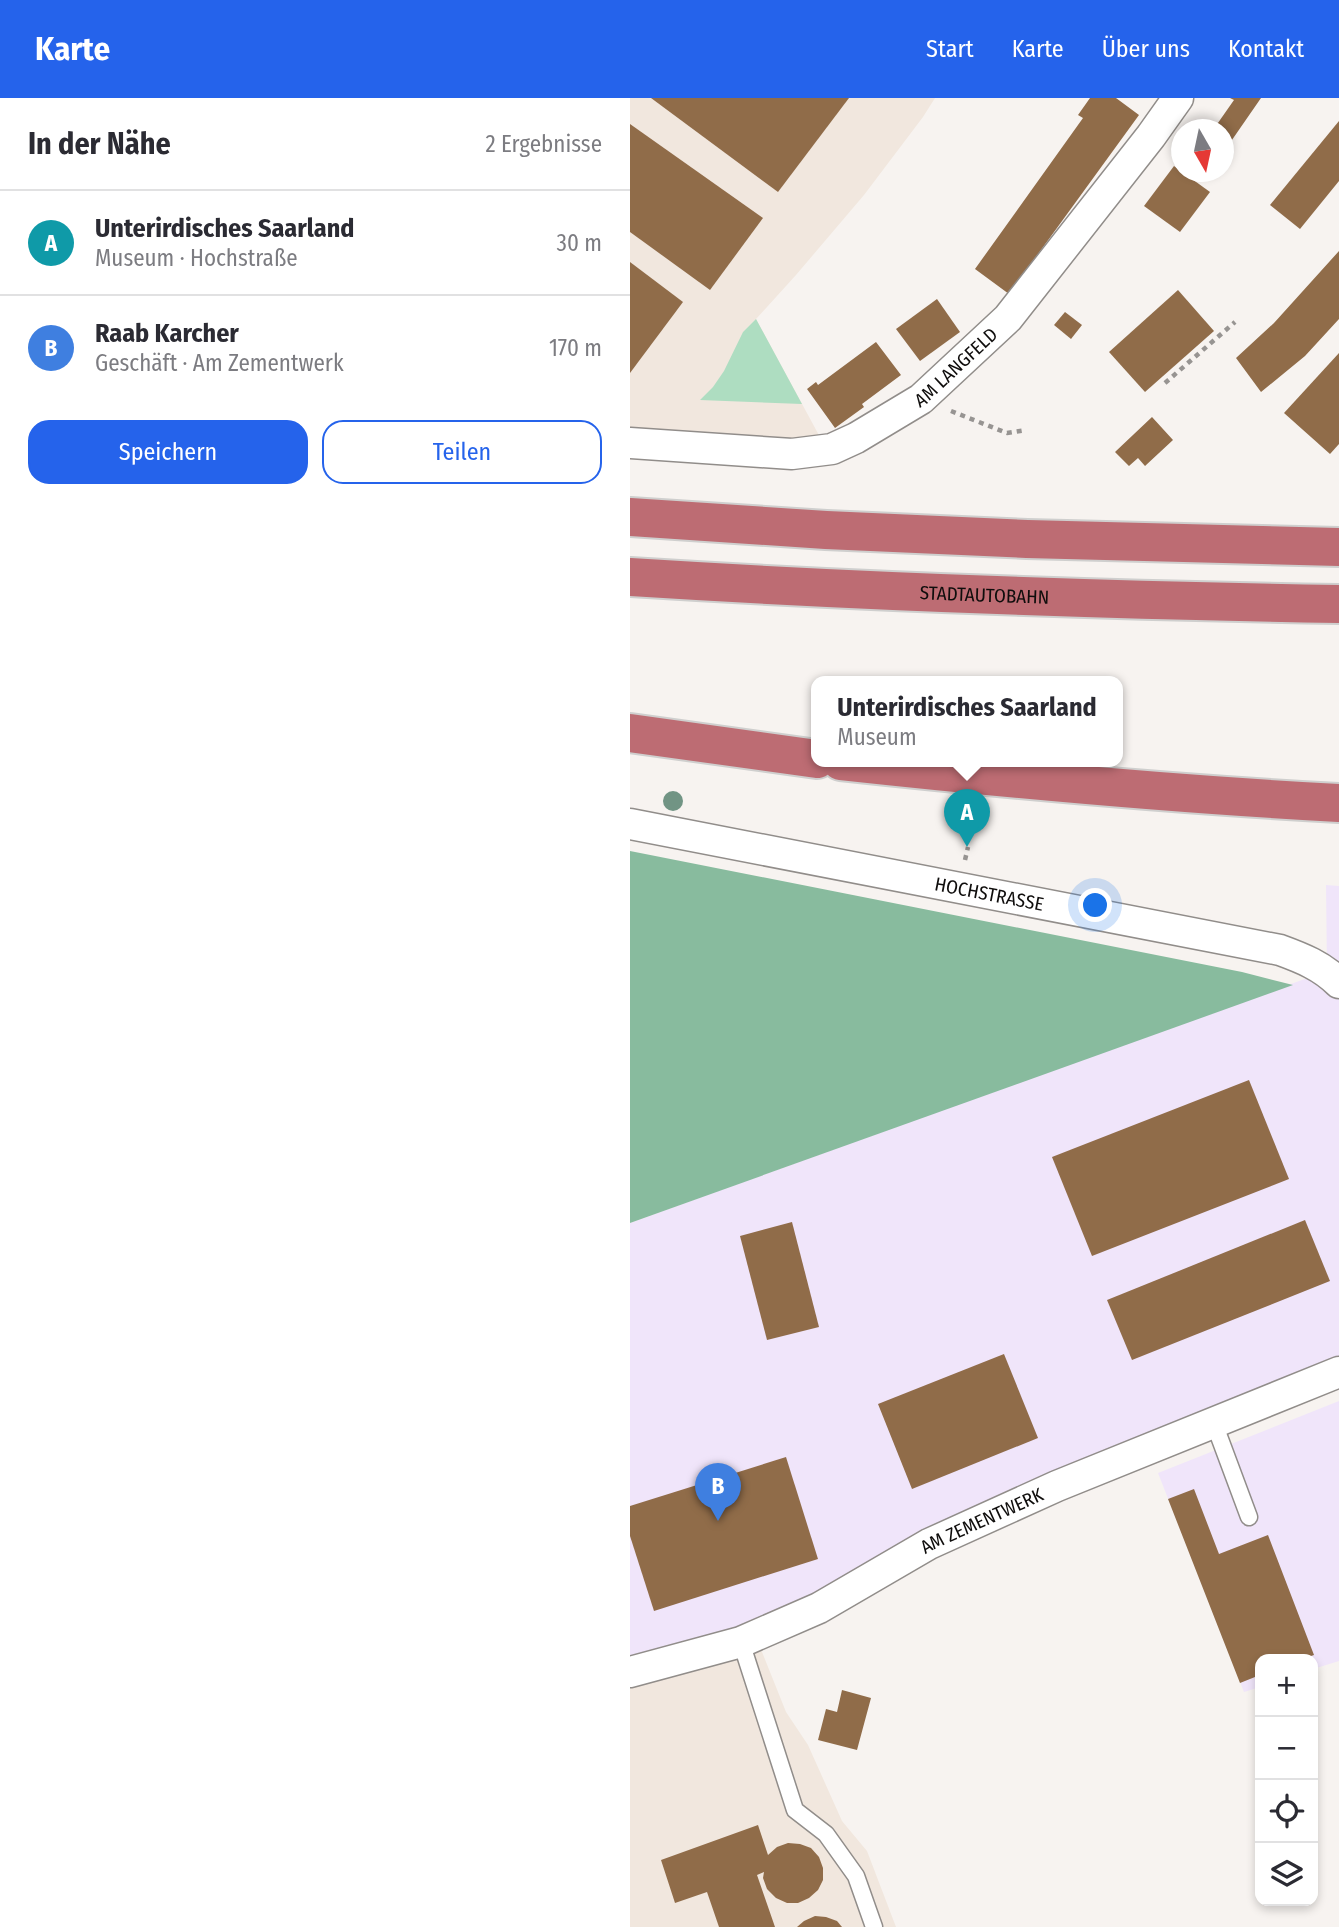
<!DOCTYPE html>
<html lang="de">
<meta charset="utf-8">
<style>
:root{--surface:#fff;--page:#f2f2f3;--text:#2b2b33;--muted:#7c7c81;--line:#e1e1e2;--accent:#2563eb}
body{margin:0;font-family:"Fira Sans Condensed",sans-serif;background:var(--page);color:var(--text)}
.controls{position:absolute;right:21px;bottom:21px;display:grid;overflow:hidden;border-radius:14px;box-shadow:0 4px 10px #0003}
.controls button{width:63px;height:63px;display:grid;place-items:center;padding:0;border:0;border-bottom:2px solid var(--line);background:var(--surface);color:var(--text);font:35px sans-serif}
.compass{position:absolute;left:541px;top:21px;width:63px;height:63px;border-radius:50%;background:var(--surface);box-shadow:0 4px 10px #0003;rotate:171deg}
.you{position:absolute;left:466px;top:808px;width:24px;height:24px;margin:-18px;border:5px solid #fff;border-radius:50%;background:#1a73e8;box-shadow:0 0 0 10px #1a73e833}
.badge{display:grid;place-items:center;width:46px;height:46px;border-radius:50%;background:var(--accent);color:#fff;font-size:23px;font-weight:700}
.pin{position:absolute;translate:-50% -58px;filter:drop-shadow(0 2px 4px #0008)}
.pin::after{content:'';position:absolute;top:37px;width:24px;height:21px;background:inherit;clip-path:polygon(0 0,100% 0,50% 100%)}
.popup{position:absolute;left:181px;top:578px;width:312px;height:91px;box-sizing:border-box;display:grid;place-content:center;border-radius:14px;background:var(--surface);filter:drop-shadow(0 2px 5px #0005);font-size:23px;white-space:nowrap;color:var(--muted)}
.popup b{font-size:26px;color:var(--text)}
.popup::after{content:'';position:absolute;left:50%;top:100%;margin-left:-14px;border:14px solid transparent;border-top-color:var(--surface)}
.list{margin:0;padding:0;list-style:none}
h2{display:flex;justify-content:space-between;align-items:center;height:91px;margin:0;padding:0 28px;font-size:30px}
h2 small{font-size:23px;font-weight:400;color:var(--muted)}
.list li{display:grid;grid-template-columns:46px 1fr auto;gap:21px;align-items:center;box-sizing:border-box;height:105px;padding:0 28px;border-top:2px solid var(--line)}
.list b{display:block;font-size:26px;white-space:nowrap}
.list p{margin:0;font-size:23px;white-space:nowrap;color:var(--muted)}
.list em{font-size:23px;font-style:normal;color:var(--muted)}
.actions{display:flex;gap:14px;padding:21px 28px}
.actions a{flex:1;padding:16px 0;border:2px solid var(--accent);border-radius:21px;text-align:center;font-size:24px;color:var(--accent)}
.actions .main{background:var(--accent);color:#fff}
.icon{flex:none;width:38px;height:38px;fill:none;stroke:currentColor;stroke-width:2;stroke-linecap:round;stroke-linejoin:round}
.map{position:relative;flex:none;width:709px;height:1829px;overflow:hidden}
header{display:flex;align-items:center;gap:42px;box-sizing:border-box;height:98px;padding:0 35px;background:var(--accent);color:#fff}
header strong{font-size:33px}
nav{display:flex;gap:38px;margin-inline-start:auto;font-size:24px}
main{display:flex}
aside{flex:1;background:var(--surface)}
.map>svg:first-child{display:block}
</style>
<header>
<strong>Karte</strong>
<nav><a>Start</a><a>Karte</a><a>Über uns</a><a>Kontakt</a></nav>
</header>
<main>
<aside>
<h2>In der Nähe<small>2 Ergebnisse</small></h2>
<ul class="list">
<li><span class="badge" style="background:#0f9aa8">A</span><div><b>Unterirdisches Saarland</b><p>Museum · Hochstraße</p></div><em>30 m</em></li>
<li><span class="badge" style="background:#3f7fe0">B</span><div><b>Raab Karcher</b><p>Geschäft · Am Zementwerk</p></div><em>170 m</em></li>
</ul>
<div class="actions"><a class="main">Speichern</a><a>Teilen</a></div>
</aside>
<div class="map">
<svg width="709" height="1829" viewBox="0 0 709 1829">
<rect width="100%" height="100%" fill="#f7f3f0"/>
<g fill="#f0e5fa">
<path d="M696,787L709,788V1274L189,1510L0,1574V1125L697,873Z"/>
<path d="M709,1303V1563L683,1571V1561H630V1589L614,1594L528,1375Z"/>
</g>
<g fill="#f1e7de">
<path d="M0,0H305L293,19L234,97L166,177L126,221L191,341V345L0,337Z"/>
<path d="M126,1539L156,1614L178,1647L212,1723L237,1753L266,1829H0V1574Z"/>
</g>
<path fill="#aeddc1" d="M126,221L172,306L70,302L83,289L94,273L113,234Z"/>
<path fill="#88bb9e" d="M0,753L612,874L663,887L0,1125Z"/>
<g fill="#906c49">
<path d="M21,0H219L148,94Z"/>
<path d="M460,0H486L509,17L379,196L345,171L453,20L448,17Z"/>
<path d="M600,0H631L595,52L594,50V32H583L604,2Z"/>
<path d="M709,23V83L670,131L640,107Z"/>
<path d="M0,26L133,120L80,192L0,134Z"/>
<path d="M544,68L580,94L550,134L514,108Z"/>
<path d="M709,153V221L675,258L631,294L606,260L644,225Z"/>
<path d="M0,164L53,204L0,275Z"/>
<path d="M548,192L584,233L515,294L479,254Z"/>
<path d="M307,201L330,234L290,263L266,231Z"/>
<path d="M435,214L452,227L441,241L424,227Z"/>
<path d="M246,244L271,277L232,306L234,309L205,330L177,291L186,284L188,287Z"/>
<path d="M709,255V346L700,356L654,315Z"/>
<path d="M522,319L543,342L515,368L508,360L499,368L485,354Z"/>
<path d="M619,982L659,1081L462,1158L422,1059Z"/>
<path d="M675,1122L700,1183L502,1262L477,1202Z"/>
<path d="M162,1124L189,1229L137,1242L110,1138Z"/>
<path d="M374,1256L408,1340L282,1391L248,1306Z"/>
<path d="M156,1359L188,1461L24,1513L0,1438V1408Z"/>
<path d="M564,1391L589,1456L638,1437L684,1557L672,1561H630V1577L610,1585L538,1401Z"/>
<path d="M212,1592L241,1600L227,1652L188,1642L196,1611L207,1614Z"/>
<path d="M128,1727L138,1757L147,1749L158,1745L170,1746L181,1750L189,1759L193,1770V1782L188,1792L179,1800L168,1805H157L146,1800L137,1791L133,1780L134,1774L127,1777L145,1829H89L77,1794L45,1805L31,1762Z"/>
<path d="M185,1818L196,1819L207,1823L212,1829H167L174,1823Z"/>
</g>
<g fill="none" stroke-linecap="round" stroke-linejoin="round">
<defs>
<g id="lane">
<path d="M584,1325L619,1419"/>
<path d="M111,1544L165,1712L196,1736L226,1778L244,1829"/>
</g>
<g id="street">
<path id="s1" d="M0,345L162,356L202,351L226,340L291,301L378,220L521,38L548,0"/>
<path id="s2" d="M0,726L650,852C672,860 692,868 709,885"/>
<path id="s3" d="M0,1574L111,1544L189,1510L299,1446L427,1388L709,1274"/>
</g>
<g id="highway">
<path d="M0,419L196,432L397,441L709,449"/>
<path id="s4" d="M0,479C236,494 472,502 709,506"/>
<path d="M0,635L187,661"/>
<path d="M211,663C377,681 542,696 709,705"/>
</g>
</defs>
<use href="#lane" stroke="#918d8a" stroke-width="19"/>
<use href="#street" stroke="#918d8a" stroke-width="33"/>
<use href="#highway" stroke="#cfcfce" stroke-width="42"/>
<g stroke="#979492" stroke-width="4.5" stroke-dasharray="5 5" stroke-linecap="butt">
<path d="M535,285L605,224"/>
<path d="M321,313L377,335L396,332"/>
<path d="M335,762L338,749"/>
</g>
<use href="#lane" stroke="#fff" stroke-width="16"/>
<use href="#street" stroke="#fff" stroke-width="30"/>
<use href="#highway" stroke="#bd6c73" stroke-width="38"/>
</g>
<circle fill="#719484" cx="43" cy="703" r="10"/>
<g text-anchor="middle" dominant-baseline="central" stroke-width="5" stroke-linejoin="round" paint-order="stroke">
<g font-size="19" fill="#0f0d0c" stroke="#fff">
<text stroke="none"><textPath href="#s1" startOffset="352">AM LANGFELD</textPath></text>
<text stroke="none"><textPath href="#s4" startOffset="355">STADTAUTOBAHN</textPath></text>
<text stroke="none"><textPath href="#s2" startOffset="366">HOCHSTRASSE</textPath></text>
<text stroke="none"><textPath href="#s3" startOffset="385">AM ZEMENTWERK</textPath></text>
</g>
</g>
</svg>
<div class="controls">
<button>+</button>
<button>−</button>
<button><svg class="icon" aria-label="locate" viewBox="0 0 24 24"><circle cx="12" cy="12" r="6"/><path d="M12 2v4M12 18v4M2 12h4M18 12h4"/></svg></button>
<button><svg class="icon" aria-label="layers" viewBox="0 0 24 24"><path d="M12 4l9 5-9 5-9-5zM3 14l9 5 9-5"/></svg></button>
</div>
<svg class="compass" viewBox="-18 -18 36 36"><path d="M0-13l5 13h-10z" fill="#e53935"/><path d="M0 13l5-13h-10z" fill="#7c7c81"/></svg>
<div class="you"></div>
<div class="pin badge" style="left:337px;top:749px;background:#0f9aa8">A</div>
<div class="popup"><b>Unterirdisches Saarland</b>Museum</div>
<div class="pin badge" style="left:88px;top:1423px;background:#3f7fe0">B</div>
</div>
</main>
